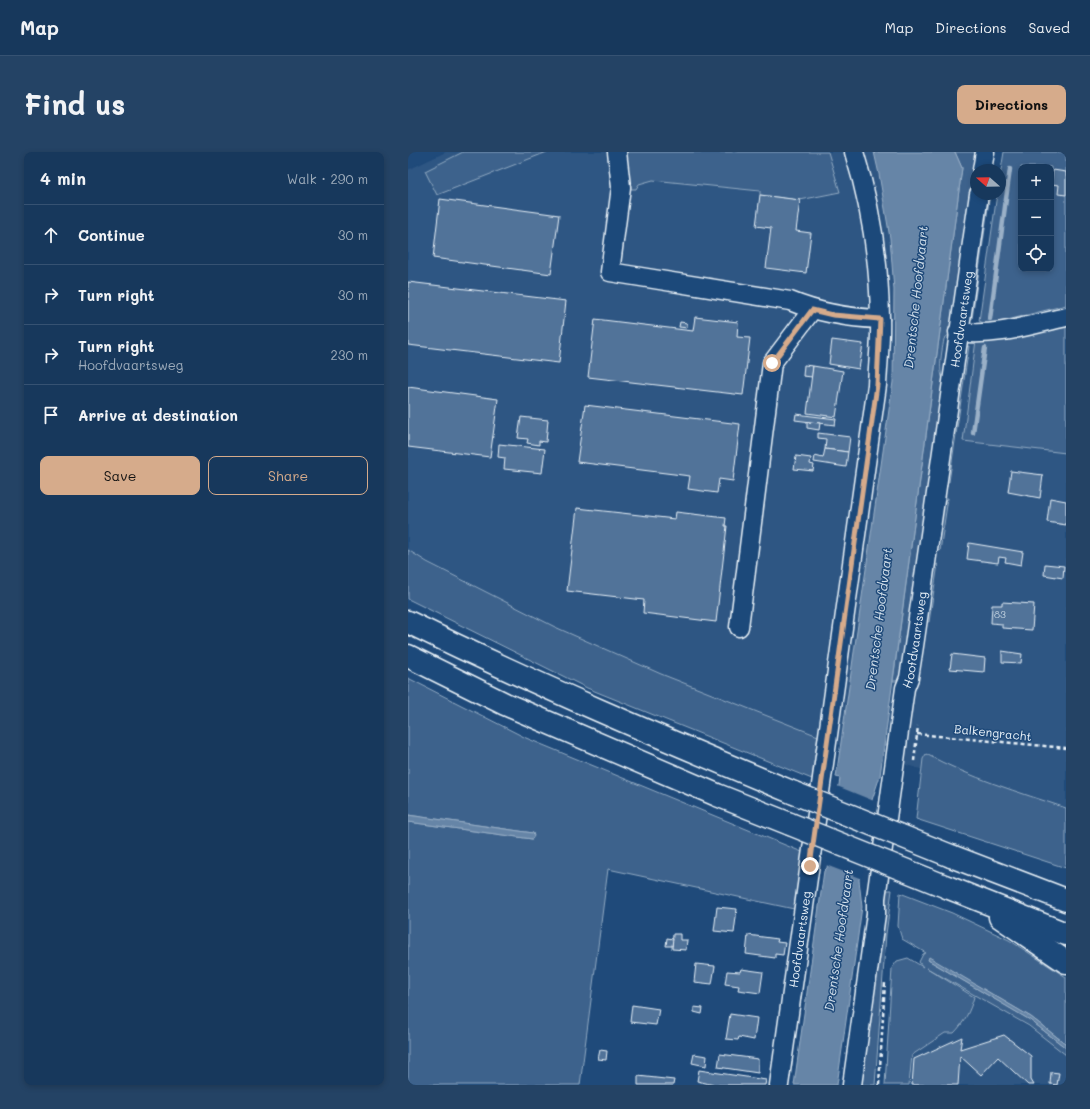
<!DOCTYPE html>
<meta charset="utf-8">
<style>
:root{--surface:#17385c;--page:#244365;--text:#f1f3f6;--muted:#9eacbb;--line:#365272;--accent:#d6ab8b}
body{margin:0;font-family:Mali,sans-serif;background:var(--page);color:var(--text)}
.controls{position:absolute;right:12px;top:12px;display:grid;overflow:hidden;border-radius:8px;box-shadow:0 2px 6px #0003}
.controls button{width:36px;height:36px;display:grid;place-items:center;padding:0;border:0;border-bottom:1px solid var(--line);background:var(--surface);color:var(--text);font:20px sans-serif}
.compass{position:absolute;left:562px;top:12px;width:36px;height:36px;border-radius:50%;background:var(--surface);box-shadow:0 2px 6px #0003;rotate:290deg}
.stop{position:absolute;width:12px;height:12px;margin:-9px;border:3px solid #d6ab8b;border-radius:50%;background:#fff}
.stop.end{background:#d6ab8b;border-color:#fff;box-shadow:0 1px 4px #0008}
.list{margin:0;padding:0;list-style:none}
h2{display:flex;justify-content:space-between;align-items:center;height:52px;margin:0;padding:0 16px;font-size:17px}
h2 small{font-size:13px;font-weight:400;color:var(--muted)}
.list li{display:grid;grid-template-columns:26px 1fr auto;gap:12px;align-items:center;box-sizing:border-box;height:60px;padding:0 16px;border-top:1px solid var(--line)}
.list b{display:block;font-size:15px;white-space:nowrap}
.list p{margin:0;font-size:13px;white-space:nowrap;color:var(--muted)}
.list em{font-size:13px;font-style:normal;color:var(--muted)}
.actions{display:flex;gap:8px;padding:12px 16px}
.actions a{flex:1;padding:9px 0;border:1px solid var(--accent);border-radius:8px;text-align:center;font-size:14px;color:var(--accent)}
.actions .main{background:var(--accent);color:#111}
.icon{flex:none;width:22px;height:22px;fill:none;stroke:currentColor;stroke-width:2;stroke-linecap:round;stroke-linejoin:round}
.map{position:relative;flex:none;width:658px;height:933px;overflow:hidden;border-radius:8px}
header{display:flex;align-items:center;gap:24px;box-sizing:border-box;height:56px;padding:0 20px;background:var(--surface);border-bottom:1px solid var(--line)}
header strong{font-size:19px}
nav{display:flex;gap:22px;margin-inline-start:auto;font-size:14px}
.intro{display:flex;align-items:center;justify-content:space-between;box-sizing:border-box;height:96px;padding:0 24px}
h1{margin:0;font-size:28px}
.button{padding:10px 18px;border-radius:8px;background:var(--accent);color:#111;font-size:14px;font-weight:700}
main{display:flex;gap:24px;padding:0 24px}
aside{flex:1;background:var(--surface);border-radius:8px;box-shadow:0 2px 6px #0003}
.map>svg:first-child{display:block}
</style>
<header>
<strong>Map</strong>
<nav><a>Map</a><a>Directions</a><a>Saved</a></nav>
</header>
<div class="intro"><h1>Find us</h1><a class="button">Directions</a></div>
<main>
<aside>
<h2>4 min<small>Walk · 290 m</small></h2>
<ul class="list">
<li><svg class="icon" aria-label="ahead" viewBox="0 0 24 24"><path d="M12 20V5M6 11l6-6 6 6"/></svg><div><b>Continue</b></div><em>30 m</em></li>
<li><svg class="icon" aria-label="right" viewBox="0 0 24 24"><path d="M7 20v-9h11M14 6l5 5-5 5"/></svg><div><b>Turn right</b></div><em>30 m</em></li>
<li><svg class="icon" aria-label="right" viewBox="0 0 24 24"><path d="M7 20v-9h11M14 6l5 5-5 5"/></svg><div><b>Turn right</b><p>Hoofdvaartsweg</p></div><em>230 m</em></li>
<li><svg class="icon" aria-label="arrive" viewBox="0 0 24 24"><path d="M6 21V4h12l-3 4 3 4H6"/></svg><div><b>Arrive at destination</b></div></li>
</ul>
<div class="actions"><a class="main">Save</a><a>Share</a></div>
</aside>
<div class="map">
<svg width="658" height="933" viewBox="0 0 658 933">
<rect width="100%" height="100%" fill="#1f4a7a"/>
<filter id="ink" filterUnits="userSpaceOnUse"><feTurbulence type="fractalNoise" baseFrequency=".025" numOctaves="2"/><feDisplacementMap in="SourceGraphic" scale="8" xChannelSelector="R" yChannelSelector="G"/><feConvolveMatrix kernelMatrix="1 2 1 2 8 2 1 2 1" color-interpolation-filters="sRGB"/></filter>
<g filter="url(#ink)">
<g fill="#2e5683">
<path d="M38,0H470L565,182L658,157V659L443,597L225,519L0,399V18Z"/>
<path d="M530,819L648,892L658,901V933H485L495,825Z"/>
</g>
<g fill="#3c628c" stroke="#92aac2" fill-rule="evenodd">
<path d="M55,0H139L29,43L17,19Z"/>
<path d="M218,0H420L432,40L392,48L352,43V39L245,28L231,32L228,37H223Z"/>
<path d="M547,0H567L569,13L545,179L536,187C533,205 529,220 539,236L491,529H485L554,16Z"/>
<path d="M596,0H658V153L580,173L571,169L589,42H592V24ZM613,15H643V117H613Z"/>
<path d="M576,42H582L564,167L561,165Z"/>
<path d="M658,170V301L555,289L568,188Z"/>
<path d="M561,194L541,330L538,329L557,195Z"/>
<path d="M535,346H540L532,399L527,398Z"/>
<path d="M0,398L19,410L147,475L253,522L410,584L404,627L179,536L0,447Z"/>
<path d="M530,412L521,470L518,469L525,415Z"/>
<path d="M0,526L118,586L394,700L386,757L200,717L172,933H0V670L124,687L125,681L0,663Z"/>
<path d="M518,602C563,626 610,640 658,656V716L508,667L515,607Z"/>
<path d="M479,738H484L478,782L467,933H450Z"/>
<path d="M492,741L544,761L601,788L658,825V892L623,865L575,837L520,808L622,868L658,896V903L621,874L519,816L566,845C562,859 556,871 546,881H537L504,903L501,933H477L484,816L489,809L500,806L515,815L511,810L515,802L518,801L494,787L490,774Z"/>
</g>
<g fill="#6685a7" stroke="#9ab0c7">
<path d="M466,0H547L554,16L472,624L464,648L451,728L454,755L429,933H386L416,719L419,716L432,626L428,625L485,230L486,138L482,86L471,22Z"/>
<path d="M0,663L125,681L126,684L124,687L0,670Z"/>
<path d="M521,805L623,865L658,892V896L622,868L520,808Z"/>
</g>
<path fill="#1f4a7a" d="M429,634L466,649L454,727L418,713Z"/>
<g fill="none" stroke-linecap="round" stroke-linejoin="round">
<g stroke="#9ab0c7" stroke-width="4.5">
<path d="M582,167L602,17"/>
<path d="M565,281L577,196"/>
</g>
</g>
<g fill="#517399" stroke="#e8f1f8">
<path d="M645,18L658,20V43L650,42L651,33L643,32Z"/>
<path d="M352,43L392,48L388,79L403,81L398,121L358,116L363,76L348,74Z"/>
<path d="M32,47L151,63L143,122L25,106Z"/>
<path d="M0,130L158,149L151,211L0,193Z"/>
<path d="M287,165L330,170L329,185L342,186L335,243L180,225L187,167L285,179Z"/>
<path d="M272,170L279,171V176L271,175Z"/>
<path d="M424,188L455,192L451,217L421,212Z"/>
<path d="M396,213L405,214L404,225L395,224Z"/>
<path d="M405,214L435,219L428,265L399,261Z"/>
<path d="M0,235L90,247L82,305L0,295Z"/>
<path d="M177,253L332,272L325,329L311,327L309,341L280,337L282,324L169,310Z"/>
<path d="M388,262L428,267L427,273L387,268Z"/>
<path d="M113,265L140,268L138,290L131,289V293L119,291L120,287L110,286Z"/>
<path d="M399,270L412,271L411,278L399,276Z"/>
<path d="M410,281L442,285L440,300L417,297L418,287L410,286Z"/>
<path d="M91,292L137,297L134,321L96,317L97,306L90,305Z"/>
<path d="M417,297L440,300L438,315L406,310L407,304L415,306Z"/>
<path d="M388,304L403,306L402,312L406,313L405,319L386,317Z"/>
<path d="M603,319L635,323L632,346L600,340Z"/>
<path d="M642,346L658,349V373L639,370Z"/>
<path d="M169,356L267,367L268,360L318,366L317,374H319L308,470L235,461L236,448L159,439Z"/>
<path d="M561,391L615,400L613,413L597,410L598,406L591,405L590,411L559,407Z"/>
<path d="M637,412L656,414L655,426L636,423Z"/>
<path d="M594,450L626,452L624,478L594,476V472L583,471L584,453H594Z"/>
<path d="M594,499L614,502L613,511L594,510Z"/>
<path d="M544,502L577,506L576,520L542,517Z"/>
<path d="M309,755L329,757L326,781L306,779Z"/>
<path d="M265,782H272V788H279L278,798L264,797Z"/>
<path d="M340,783L370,787L369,790L377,791L375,803L367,802V806L338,802Z"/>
<path d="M259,786L265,787L264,794H258Z"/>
<path d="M288,812L307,814L304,832L286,830Z"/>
<path d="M333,817L355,820L352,841L330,838L331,834L317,832L319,819L332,820Z"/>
<path d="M224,853L251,857L248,873L222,870Z"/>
<path d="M286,855L295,856L294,862L286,860Z"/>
<path d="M322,862L349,866L346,888L331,885L330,888L318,887Z"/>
<path d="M596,883L623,904V928L626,933H620L590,905L573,923L552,904L550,933H504L506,907L554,885L552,897Z"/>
<path d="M192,898L199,899L198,908L190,907Z"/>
<path d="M286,902L299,904L298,914L284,911Z"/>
<path d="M312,902L350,907V921L310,915Z"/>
<path d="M291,918L358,928L357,933H306L289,929Z"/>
<path d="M643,920L651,921L649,933L642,932Z"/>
<path d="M230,924L266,928L265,933H230Z"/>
</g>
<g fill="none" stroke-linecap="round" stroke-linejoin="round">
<defs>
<g id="minor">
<path d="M209,0L213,35L202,120L382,149C411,161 440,166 472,167"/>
<path d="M574,18L577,0"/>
<path d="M550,180C588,185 622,173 658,165"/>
<path d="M331,475L364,211L404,158"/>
<path id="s1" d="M371,933L469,233C470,210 473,188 472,165C471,108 463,54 446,0"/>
<path id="s2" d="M444,933L468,762V746L497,536L501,526L506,494L571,42"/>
</g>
<g id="highway">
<path d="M0,470C126,532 256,587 386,641"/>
<path d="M0,504L97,552L309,643L382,672"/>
<path d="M543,704L658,748"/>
<path d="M539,735L658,782"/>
<path d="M592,765L658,810"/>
</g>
</defs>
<use href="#minor" stroke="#e8f1f8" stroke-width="21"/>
<use href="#highway" stroke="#e8f1f8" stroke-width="25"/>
<g stroke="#e8f1f8" stroke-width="2.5" stroke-dasharray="4 3" stroke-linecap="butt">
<path d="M509,582L658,596"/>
<path d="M506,609L510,574"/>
<path d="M471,933L477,830"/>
</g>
<use href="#minor" stroke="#1f4a7a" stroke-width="18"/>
<use href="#highway" stroke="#1f4a7a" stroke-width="22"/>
<defs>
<g id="highway-bridge">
<path d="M386,641L543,704"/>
<path d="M382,672L539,735"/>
</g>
</defs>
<use href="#highway-bridge" stroke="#e8f1f8" stroke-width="25" stroke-linecap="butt"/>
<use href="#highway-bridge" stroke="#1f4a7a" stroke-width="22"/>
</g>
</g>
<g fill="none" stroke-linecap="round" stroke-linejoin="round" filter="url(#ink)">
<path stroke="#d6ab8b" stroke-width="5" d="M364,211L404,158L425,163L472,167L469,233L402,714"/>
</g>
<g text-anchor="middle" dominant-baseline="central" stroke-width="3" stroke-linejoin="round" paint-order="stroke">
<g font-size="10" fill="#c2d2e0">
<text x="592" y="462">83</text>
</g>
<g font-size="12" fill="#e8f1f8" stroke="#1f4a7a">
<text stroke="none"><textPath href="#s2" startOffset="774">Hoofdvaartsweg</textPath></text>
<text stroke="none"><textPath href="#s2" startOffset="450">Hoofdvaartsweg</textPath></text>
<text transform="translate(585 580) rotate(6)">Balkengracht</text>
<text stroke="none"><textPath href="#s1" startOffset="147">Hoofdvaartsweg</textPath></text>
</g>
<g font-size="13" font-style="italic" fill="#d4e1ec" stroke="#1f4a7a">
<text transform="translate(507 145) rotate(-84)">Drentsche Hoofdvaart</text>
<text transform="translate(470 467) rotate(-83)">Drentsche Hoofdvaart</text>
<text transform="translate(430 788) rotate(-82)">Drentsche Hoofdvaart</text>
</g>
</g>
</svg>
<div class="controls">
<button>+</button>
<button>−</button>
<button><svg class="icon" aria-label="locate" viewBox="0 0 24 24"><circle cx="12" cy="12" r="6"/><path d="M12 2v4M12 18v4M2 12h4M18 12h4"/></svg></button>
</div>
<svg class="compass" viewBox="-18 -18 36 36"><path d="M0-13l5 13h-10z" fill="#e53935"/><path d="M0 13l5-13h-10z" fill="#9eacbb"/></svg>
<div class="stop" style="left:364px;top:211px"></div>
<div class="stop end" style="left:402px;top:714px"></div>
</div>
</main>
